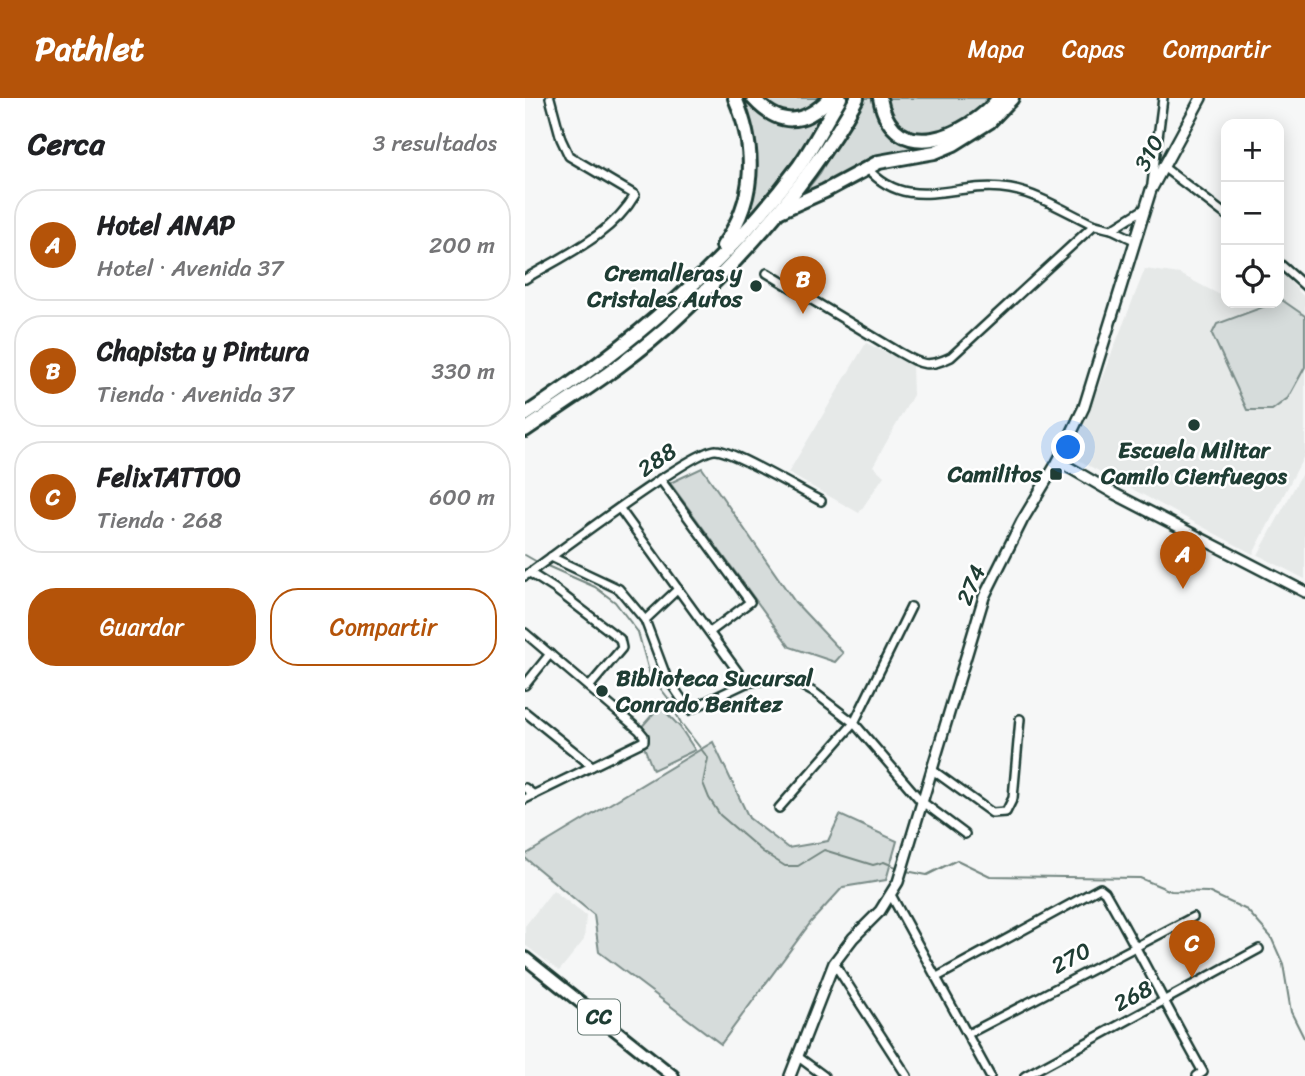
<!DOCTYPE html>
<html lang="es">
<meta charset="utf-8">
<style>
:root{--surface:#fff;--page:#f2f2f2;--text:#202124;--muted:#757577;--line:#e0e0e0;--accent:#b45309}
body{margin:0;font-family:Sriracha,sans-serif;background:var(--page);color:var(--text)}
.controls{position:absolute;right:21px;top:21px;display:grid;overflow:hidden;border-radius:14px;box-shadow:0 4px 18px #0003}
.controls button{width:63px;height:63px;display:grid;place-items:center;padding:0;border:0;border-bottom:2px solid var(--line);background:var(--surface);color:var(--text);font:35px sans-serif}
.you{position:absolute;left:544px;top:350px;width:24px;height:24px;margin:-18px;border:5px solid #fff;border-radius:50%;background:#1a73e8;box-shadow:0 0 0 10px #1a73e833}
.badge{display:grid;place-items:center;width:46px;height:46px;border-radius:50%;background:var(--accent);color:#fff;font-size:23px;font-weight:700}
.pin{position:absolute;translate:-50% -58px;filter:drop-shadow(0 2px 4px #0008)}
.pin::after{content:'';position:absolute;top:37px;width:24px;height:21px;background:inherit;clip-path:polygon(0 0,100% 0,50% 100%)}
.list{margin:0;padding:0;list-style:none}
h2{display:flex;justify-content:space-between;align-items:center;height:91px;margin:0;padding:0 28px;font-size:30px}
h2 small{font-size:23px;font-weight:400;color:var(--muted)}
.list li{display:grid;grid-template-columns:46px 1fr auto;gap:21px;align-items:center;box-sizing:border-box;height:112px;margin:0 14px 14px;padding:0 14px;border:2px solid var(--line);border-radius:28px}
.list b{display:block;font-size:26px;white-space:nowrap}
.list p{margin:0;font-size:23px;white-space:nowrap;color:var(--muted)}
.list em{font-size:23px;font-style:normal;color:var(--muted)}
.actions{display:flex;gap:14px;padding:21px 28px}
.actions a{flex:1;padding:16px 0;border:2px solid var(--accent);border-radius:28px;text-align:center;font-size:24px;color:var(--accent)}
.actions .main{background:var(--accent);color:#fff}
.icon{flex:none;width:38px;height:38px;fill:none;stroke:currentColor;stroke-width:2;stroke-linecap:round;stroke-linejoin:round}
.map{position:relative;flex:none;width:780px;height:978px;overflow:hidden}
header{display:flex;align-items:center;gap:42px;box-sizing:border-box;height:98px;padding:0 35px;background:var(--accent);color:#fff}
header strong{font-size:33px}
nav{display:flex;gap:38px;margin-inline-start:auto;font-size:24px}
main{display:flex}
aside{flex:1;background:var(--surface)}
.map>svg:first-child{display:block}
</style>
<header>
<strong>Pathlet</strong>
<nav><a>Mapa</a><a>Capas</a><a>Compartir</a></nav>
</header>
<main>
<aside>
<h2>Cerca<small>3 resultados</small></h2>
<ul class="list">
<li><span class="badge">A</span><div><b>Hotel ANAP</b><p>Hotel · Avenida 37</p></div><em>200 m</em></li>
<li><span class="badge">B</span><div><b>Chapista y Pintura</b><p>Tienda · Avenida 37</p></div><em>330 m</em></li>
<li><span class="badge">C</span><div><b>FelixTATTOO</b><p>Tienda · 268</p></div><em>600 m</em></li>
</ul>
<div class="actions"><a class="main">Guardar</a><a>Compartir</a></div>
</aside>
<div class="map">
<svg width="780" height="978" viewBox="0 0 780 978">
<rect width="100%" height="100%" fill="#f6f7f7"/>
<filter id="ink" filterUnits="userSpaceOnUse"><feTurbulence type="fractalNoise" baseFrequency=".0143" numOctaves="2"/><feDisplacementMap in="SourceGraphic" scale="14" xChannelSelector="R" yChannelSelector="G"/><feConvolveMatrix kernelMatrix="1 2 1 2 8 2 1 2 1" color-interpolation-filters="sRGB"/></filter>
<g filter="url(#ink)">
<g fill="#e6e9e8">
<path d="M620,171L655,176L701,200V205L714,206L754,205L756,174L780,200V356L728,456L546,358Z"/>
<path d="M341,245L387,267L388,297L348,368L359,378L334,415L263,375Z"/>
<path d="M780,370V481L733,457Z"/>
<path d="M28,792L61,818L59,842L34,873L0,847V828Z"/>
</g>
<g fill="#d6dcdb" stroke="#7a8c88" stroke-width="2">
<path d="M214,0H225L261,25L310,0L270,65L218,127C229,84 237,41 214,0Z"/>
<path d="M232,0H300L287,13L258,17Z"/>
<path d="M338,0H353L377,40L427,39L417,47L385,53L273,103L295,75Z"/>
<path d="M359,0H470L431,31L399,41L373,29Z"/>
<path d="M757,202L780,218V269L763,300L747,312H722L687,236L692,226Z"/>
<path d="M177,370L270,504L318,555L310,564L265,549L145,385Z"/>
<path d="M135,608L155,629L170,652L128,672L113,633Z"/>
<path d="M188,644L224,720L263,750L303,743L315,717L372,743L361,782L318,789L286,824L196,946L74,854L69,817L0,760V757Z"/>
</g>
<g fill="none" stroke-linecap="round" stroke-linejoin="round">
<g stroke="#72857f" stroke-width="2">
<path d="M0,457L14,465"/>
<path d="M20,467L70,489L90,504L113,534L125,577L143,600L156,625L183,660L178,685L184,700L195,717L238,754L260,768H273L299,752L348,767L359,764L373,770"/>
<path d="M381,773L402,777L432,762L465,778L615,780L646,793L683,794L722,812L746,839L758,866L766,914L780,942"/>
</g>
<defs>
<g id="minor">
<path d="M637,68L701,117"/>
<path d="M342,70C384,118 433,81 485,91C513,96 540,113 565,125C572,128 579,129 586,131C594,134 602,139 610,142"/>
<path d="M627,86L638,0"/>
<path d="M587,131L619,111"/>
<path d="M754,165L780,188"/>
<path d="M242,175L372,253C395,266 401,271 426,259L569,127"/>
<path d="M0,181C38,158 87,137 110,97L44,58L36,41L25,0"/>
<path d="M135,381L225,504L185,534"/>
<path d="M95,411L221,585"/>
<path d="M26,459L94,491L120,522L141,578L164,612L221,585L249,580L268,583L290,595L329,625L396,703L440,736"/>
<path d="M5,475L30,491L95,541L97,550L64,589"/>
<path d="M0,478C27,459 170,350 191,352C209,353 276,393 296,403"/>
<path d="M120,522L153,491"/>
<path d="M0,535L114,632L119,638V643L0,701"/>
<path d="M0,587L25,556"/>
<path d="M0,614L67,668"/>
<path d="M406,671L467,715L481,714L488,700L495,621"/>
<path d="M0,690L9,697"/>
<path d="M254,710L329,625L386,509"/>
<path d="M366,797L465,978"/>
<path d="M309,865L382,978"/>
<path d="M412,879L575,790L580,794C614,853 644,914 678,974L672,978"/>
<path d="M443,936L668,819"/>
<path d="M272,958L299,978"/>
<path d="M500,978L734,851"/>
</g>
<g id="tertiary">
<path d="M533,363L590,396L780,494"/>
<path d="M265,978L309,865L328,840L355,813L373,784L459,499L497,423L533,363L559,309L626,92L676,0"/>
</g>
<path id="primary" d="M0,860L148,978"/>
<g id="motorway">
<path d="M228,0C254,29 278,28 305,0"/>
<path d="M355,0C368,71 444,38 474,0"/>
<path d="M255,113L300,93L354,64L410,54L429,46L464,24L487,0"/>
<path d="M198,148C231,101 232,52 210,0"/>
<path d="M0,317C105,248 198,170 274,68C289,47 301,22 315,0"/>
<path d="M0,332C53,296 108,262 154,218C223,154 286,82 332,0"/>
</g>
</defs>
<use href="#minor" stroke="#1f3d34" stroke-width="12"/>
<use href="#tertiary" stroke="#1f3d34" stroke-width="14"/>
<use href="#primary" stroke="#1f3d34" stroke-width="16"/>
<use href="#motorway" stroke="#1f3d34" stroke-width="18"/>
<use href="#minor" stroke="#fff" stroke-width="7"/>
<use href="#tertiary" stroke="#fff" stroke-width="9"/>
<use href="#primary" stroke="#fff" stroke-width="10"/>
<use href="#motorway" stroke="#fff" stroke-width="12"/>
</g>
</g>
<g fill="#1f3d34" stroke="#fff" stroke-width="2.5">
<circle cx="231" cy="188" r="7"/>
<circle cx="669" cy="327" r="7"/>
<rect x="524" y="369" width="14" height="14" rx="3.5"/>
<circle cx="77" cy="593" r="7"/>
</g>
<g text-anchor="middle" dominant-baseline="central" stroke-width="5" stroke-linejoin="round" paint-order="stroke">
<rect fill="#fff" stroke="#627771" stroke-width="2" x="53" y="901.5" width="42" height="35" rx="5"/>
<g font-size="21" font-weight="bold" fill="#1f3d34">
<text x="74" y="919">CC</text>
</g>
<g font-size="23" fill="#1f3d34" stroke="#fff">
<text transform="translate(624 55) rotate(-62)">310</text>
<text transform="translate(132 362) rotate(-34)">288</text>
<text transform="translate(446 487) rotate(-67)">274</text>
<text transform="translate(546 860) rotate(-28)">270</text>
<text transform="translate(608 898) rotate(-28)">268</text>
</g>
<g font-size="23" font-weight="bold" fill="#1f3d34" stroke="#fff" text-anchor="end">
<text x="217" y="175">Cremalleras y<tspan x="217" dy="26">Cristales Autos</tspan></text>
<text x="669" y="352" text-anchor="middle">Escuela Militar<tspan x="669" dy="26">Camilo Cienfuegos</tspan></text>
<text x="517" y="376">Camilitos</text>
<text x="91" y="580" text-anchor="start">Biblioteca Sucursal<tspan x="91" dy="26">Conrado Benítez</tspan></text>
</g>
</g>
</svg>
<div class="controls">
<button>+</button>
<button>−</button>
<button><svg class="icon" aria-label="locate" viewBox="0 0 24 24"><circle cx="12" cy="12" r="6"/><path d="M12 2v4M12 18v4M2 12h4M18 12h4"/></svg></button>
</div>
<div class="you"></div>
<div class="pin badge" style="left:658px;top:491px">A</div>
<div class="pin badge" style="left:278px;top:216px">B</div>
<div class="pin badge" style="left:667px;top:880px">C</div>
</div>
</main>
